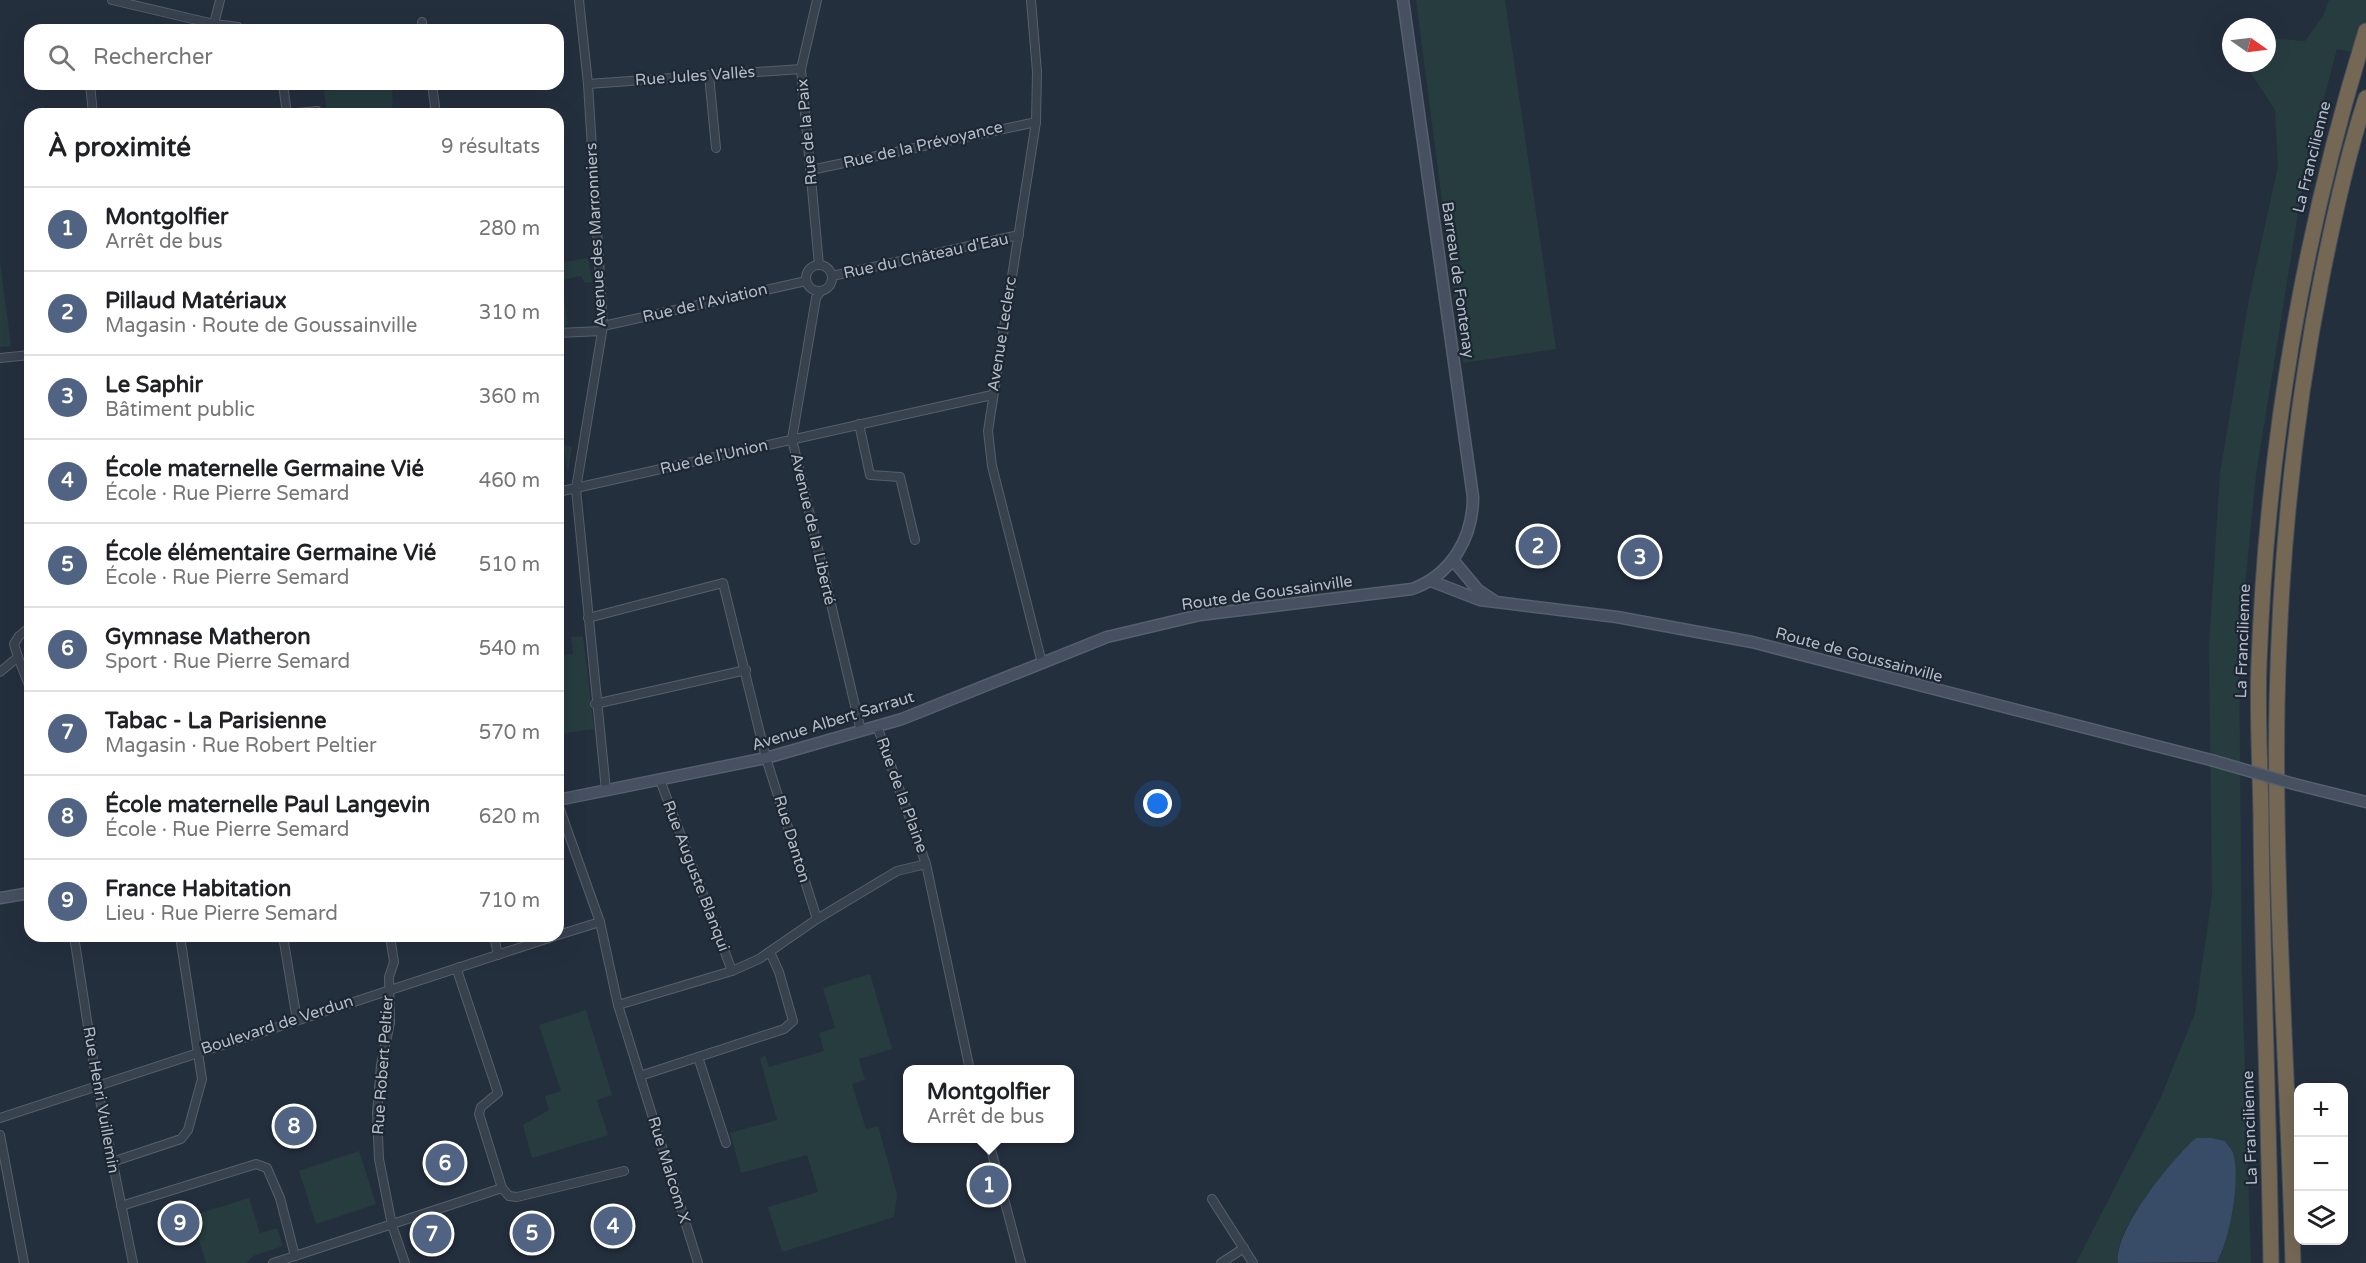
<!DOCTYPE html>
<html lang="fr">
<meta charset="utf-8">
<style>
:root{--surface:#fff;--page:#f2f2f2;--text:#202124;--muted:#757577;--line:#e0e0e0;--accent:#506383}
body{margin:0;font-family:"Varela Round",sans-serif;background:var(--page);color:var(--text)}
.controls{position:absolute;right:18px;bottom:18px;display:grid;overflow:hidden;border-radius:12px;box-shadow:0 6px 24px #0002}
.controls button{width:54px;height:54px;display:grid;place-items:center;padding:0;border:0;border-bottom:2px solid var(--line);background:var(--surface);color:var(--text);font:30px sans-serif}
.compass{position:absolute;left:2222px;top:18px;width:54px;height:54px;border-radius:50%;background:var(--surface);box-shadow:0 6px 24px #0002;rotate:104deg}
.you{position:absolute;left:1158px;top:804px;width:21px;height:21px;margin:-15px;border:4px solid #fff;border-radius:50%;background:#1a73e8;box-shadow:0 0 0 9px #1a73e833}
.badge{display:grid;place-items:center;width:39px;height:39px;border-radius:50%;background:var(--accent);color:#fff;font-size:20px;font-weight:700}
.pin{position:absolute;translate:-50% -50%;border:3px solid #fff;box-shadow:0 2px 6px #0006}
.popup{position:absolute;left:903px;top:1065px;width:171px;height:78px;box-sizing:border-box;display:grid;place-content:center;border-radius:12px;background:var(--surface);filter:drop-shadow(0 2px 4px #0005);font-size:20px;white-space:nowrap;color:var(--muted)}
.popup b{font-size:22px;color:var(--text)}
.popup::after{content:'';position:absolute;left:50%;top:100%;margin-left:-12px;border:12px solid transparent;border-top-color:var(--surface)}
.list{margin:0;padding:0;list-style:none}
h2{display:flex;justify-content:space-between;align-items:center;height:78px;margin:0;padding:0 24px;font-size:26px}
h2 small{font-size:20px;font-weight:400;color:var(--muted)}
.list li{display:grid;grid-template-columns:39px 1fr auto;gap:18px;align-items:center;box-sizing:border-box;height:84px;padding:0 24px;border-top:2px solid var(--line)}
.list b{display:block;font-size:22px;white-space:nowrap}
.list p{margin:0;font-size:20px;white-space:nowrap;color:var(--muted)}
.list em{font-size:20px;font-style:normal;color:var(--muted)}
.icon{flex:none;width:33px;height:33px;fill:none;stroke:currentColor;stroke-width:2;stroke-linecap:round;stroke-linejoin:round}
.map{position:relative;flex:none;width:2366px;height:1263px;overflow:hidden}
.search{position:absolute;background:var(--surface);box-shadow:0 6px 24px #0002;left:24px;top:24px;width:540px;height:66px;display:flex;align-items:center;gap:15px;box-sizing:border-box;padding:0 21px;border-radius:18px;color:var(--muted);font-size:22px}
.panel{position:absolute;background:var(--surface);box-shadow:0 6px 24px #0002;left:24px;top:108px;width:540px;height:834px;border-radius:18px}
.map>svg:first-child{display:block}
</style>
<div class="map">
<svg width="2366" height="1263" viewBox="0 0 2366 1263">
<rect width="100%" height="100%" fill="#242f3e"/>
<g fill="#263c3f">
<path d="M1416,0H1505L1556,349L1463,363Z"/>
<path d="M2329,0H2366V55L2337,49L2305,170L2256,475L2239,646L2242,977L2251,1263H2216L2223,1251L2185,1148C2164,1173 2114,1229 2118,1263H2076L2161,1097L2195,1013L2212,896L2209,646L2220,474L2249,299L2278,166L2275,110L2244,63H2267V38L2305,41L2323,16Z"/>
<path d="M350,84H393L392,114H349L348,108L327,112L324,91L350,88Z"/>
<path d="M588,258L592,282L585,283L581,276L561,280L568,324L564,328H558V263Z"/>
<path d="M0,261L11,346L0,347Z"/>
<path d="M558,444L572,447L568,473L564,449L558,450Z"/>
<path d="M583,636L594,729L558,734V656L573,654L571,637Z"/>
<path d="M870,974L892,1049L859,1059L865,1080L852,1084L866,1129L878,1126L897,1194L894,1217L782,1252L768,1207L818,1192L807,1155L741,1173L730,1133L777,1120L760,1059L765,1055L769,1067L824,1051L819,1033L835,1028L823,988Z"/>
<path d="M586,1010L612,1095L597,1100L608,1135L532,1158L523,1125L549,1110L545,1096L561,1091L539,1025Z"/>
<path d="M359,1151L376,1204L316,1224L299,1171Z"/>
<path d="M249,1198L260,1233L277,1228L283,1246L253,1256L247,1263H206L191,1216Z"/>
</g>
<path fill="#394c67" d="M2196,1138H2211L2225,1141C2227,1145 2232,1149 2233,1153C2241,1178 2230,1239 2217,1262L2118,1263C2114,1230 2171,1160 2196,1138Z"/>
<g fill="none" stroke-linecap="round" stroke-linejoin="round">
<defs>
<g id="street">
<path d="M112,0L214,24L238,27"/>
<path d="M579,0L588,84L603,326L576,489L606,790"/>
<path d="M817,0L801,69L819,265"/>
<path d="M1031,0L1037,72L1036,122L988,431L992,466L1042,663"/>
<path d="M422,22L423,30"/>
<path d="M214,24L220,0"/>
<path d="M709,75L716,148"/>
<path d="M90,84L93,114"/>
<path d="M283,84L287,114"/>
<path d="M432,84L436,114"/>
<path d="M588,84L801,69"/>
<path d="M287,114L317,111L318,114"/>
<path d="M811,170L1036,122"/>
<circle cx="819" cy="278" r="13"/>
<path d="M832,276L1019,235"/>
<path d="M820,292L816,298L792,439L861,731"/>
<path d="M603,326L806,281"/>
<path d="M558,333L602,331"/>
<path d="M0,358L30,355"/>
<path d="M859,424L870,475L900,477L915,540"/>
<path d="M558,492L992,395"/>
<path d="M588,618L723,583L766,758L817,919"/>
<path d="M18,657L30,688"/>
<path d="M0,672L18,657L14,644L19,636L30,627"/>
<path d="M595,704L746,670"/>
<path d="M877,726L926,864L970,1070"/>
<path d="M660,780L732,971"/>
<path d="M558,804L600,922L618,1005L640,1076L784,1029L793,1021L779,972L770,952"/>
<path d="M558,935L600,922"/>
<path d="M74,936L97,1085L133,1263"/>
<path d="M283,936L297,1020"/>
<path d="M390,936L394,962L389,977L390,1023L381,1065L377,1113L379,1159L392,1225L405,1263"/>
<path d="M494,936L498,955"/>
<path d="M459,967L458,973L498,1093L481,1107L479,1114L502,1188L509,1196L517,1197L624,1171"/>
<path d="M618,1005L732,971L759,959L817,919L897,871L926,864"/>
<path d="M698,1057L726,1143"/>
<path d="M640,1076L698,1263"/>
<path d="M0,1118L555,936"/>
<path d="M0,1135L24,1263"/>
<path d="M988,1138L1021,1263"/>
<path d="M112,1162L181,1139L188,1130L202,1079L180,936"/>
<path d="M1212,1199L1253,1263"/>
<path d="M121,1206L256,1164L267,1168L280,1198L295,1256L502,1188"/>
<path d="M273,1263L295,1256"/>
<path d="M1221,1263L1244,1248"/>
</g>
<g id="secondary">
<path d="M1453,560L1478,590L1493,600"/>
<path d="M1431,581L1480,600L1617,617L1752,642L2211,760"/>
<path d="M2294,784L2366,802"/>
<path d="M558,800L766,758L902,719L1107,637L1200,615L1412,589C1451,575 1473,538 1473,497L1403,0"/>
<path d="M0,898L30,893"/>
</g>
<g id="highway">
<path d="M2271,1263C2269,1113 2262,963 2261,813C2260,763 2257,713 2259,663C2267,448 2302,237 2366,31"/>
<path d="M2293,1263C2288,1077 2274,890 2277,703C2280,560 2294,416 2322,276C2334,216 2347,156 2366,98"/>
</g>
</defs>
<use href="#street" stroke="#565f6c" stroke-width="10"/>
<use href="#secondary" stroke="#565f6c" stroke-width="13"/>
<use href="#highway" stroke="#434c59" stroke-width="17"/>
<use href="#street" stroke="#38414e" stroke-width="8"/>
<use href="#secondary" stroke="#465061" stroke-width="10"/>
<use href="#highway" stroke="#746855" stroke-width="15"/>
<defs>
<path id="secondary-bridge" d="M2211,760L2294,784"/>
</defs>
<use href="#secondary-bridge" stroke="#565f6c" stroke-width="13" stroke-linecap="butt"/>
<use href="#secondary-bridge" stroke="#465061" stroke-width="10"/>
</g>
<g text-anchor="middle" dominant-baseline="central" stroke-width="4.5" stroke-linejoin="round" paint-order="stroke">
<g font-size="16" fill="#b4bcc9" stroke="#1d2633">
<text transform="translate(695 76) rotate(-4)">Rue Jules Vallès</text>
<text transform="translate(807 132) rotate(-95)">Rue de la Paix</text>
<text transform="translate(923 145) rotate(-13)">Rue de la Prévoyance</text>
<text transform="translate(2312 157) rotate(-76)">La Francilienne</text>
<text transform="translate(596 235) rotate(-93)">Avenue des Marronniers</text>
<text transform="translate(926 256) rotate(-12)">Rue du Château d'Eau</text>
<text transform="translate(1458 280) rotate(82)">Barreau de Fontenay</text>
<text transform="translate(705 303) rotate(-13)">Rue de l'Aviation</text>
<text transform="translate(1002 334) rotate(-81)">Avenue Leclerc</text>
<text transform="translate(714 457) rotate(-13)">Rue de l'Union</text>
<text transform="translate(813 529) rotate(77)">Avenue de la Liberté</text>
<text transform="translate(1267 593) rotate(-8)">Route de Goussainville</text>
<text transform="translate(2243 641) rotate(-88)">La Francilienne</text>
<text transform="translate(1859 655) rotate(15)">Route de Goussainville</text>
<text transform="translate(833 721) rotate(-17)">Avenue Albert Sarraut</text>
<text transform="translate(902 795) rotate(70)">Rue de la Plaine</text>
<text transform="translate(792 839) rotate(73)">Rue Danton</text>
<text transform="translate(696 876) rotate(69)">Rue Auguste Blanqui</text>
<text transform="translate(277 1025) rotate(-18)">Boulevard de Verdun</text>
<text transform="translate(383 1065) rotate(-86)">Rue Robert Peltier</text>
<text transform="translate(101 1100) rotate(80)">Rue Henri Vuillemin</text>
<text transform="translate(2250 1128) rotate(-92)">La Francilienne</text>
<text transform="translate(669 1170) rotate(73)">Rue Malcom X</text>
</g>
</g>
</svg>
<div class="controls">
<button>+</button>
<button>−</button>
<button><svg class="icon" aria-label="layers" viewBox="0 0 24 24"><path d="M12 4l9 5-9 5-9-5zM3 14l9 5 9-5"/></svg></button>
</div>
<svg class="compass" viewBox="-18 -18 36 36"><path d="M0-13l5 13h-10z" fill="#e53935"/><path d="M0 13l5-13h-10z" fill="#757577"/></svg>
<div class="you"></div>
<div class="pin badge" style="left:989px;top:1185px">1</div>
<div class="popup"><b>Montgolfier</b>Arrêt de bus</div>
<div class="pin badge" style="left:1538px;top:546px">2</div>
<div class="pin badge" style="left:1640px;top:557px">3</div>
<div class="pin badge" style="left:613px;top:1226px">4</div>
<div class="pin badge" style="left:532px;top:1233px">5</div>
<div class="pin badge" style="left:445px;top:1163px">6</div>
<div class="pin badge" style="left:432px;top:1234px">7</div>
<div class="pin badge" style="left:294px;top:1126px">8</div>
<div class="pin badge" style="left:180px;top:1223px">9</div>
<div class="search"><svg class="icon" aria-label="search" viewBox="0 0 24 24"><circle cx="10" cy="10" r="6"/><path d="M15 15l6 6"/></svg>Rechercher</div>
<section class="panel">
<h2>À proximité<small>9 résultats</small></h2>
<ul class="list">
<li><span class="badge">1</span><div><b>Montgolfier</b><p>Arrêt de bus</p></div><em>280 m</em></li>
<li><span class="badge">2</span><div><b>Pillaud Matériaux</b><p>Magasin · Route de Goussainville</p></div><em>310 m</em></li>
<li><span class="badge">3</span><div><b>Le Saphir</b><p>Bâtiment public</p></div><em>360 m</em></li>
<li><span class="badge">4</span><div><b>École maternelle Germaine Vié</b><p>École · Rue Pierre Semard</p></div><em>460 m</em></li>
<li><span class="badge">5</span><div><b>École élémentaire Germaine Vié</b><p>École · Rue Pierre Semard</p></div><em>510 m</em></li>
<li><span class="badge">6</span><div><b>Gymnase Matheron</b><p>Sport · Rue Pierre Semard</p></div><em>540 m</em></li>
<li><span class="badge">7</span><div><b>Tabac - La Parisienne</b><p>Magasin · Rue Robert Peltier</p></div><em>570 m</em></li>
<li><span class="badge">8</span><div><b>École maternelle Paul Langevin</b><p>École · Rue Pierre Semard</p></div><em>620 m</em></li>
<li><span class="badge">9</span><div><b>France Habitation</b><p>Lieu · Rue Pierre Semard</p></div><em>710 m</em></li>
</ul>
</section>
</div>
